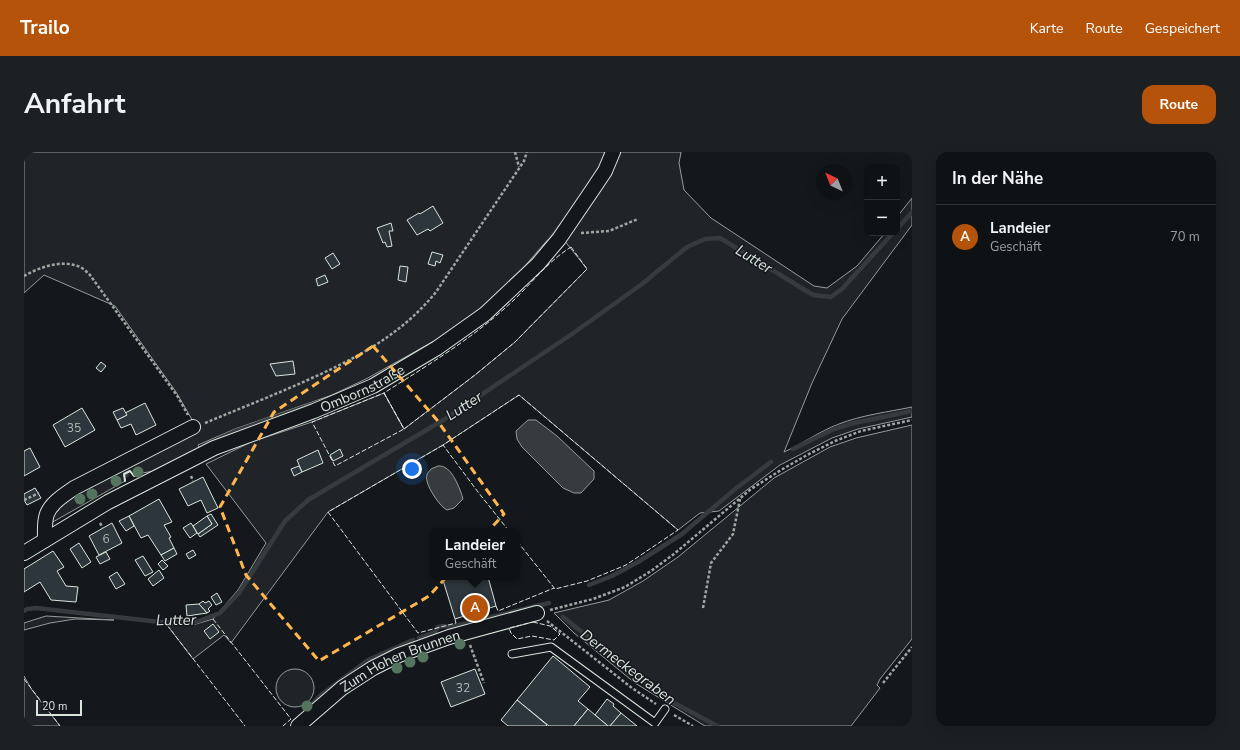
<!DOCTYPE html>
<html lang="de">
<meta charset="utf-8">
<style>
:root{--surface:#0f1215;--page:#1d2022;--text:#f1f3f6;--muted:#9b9ea0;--line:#2f3234;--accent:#b45309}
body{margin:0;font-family:"Nunito Sans",sans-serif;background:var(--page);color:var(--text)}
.controls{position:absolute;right:12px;top:12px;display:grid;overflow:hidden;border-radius:8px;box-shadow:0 4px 16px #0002}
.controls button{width:36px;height:36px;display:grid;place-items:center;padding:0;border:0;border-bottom:1px solid var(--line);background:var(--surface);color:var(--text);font:20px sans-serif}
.compass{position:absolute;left:792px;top:12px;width:36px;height:36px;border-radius:50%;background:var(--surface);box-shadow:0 4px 16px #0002;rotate:317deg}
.scale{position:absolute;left:12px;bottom:10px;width:46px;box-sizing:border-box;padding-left:4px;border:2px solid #d8e6dc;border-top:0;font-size:11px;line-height:14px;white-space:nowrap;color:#d8e6dc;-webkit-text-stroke:3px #14181c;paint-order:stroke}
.you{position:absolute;left:388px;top:317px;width:14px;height:14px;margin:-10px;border:3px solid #fff;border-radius:50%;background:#1a73e8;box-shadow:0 0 0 6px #1a73e833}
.badge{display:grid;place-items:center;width:26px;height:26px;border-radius:50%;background:var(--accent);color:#fff;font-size:13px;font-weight:700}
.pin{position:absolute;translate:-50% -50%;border:2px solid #fff;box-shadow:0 1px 4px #0006}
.popup{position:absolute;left:406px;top:376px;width:90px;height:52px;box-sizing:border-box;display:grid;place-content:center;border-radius:8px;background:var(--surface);filter:drop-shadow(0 1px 3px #0005);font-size:13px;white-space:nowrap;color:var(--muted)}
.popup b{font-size:15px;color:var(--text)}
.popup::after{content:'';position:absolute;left:50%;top:100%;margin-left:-8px;border:8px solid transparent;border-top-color:var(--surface)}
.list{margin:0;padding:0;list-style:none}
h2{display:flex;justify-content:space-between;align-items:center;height:52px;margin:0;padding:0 16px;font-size:17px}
h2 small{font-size:13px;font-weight:400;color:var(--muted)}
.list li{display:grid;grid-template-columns:26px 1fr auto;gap:12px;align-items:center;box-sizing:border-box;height:64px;padding:0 16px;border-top:1px solid var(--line)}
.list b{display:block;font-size:15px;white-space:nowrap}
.list p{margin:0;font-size:13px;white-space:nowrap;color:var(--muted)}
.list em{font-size:13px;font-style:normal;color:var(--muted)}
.map{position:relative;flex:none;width:888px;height:574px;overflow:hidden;border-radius:12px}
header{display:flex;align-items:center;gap:24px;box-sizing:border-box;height:56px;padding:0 20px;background:var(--accent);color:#fff}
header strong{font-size:19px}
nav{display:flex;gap:22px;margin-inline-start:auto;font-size:14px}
.intro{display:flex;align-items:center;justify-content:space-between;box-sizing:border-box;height:96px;padding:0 24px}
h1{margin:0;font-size:28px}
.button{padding:10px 18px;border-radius:12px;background:var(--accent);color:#fff;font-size:14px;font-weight:700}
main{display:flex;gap:24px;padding:0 24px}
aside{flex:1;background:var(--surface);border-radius:12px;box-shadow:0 4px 16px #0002}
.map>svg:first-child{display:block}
</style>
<header>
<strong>Trailo</strong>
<nav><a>Karte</a><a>Route</a><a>Gespeichert</a></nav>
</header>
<div class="intro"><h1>Anfahrt</h1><a class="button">Route</a></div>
<main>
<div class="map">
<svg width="888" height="574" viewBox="0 0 888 574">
<rect width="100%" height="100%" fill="#14181c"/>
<g fill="#202428" stroke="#939e99">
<path d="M0,0H657L655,11L660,38L687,66L790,134L803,136L833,114L861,81H873V65L888,46V73L818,167L788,231L760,300C778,292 796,279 815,272C838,263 864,260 888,255V265L834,277L808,286L756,313L695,359L676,361L654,378L495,243L419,293L304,360L207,491L200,483L169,507L143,473L172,472L189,467L214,438L242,391L182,312L227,290L288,270L360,241L380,277L451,223L491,190L563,117L532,78L494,122L471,143L447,165L412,188L342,227L308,243L211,277L174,293L176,297L130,319L118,321L110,324L106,319L100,322L101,329L27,371V368L33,354L170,271L152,240L91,154L20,123L0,141Z"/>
<path d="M888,273V487L856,527L853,533L856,536L827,574H681L611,531L550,481L530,461L585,448L619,429L654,405L750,326L806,295L832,286Z"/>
<path d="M22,464L90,468L51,467L26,471L0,478V471Z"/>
<circle cx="271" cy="536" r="19"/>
<path d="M0,524L8,538L36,574H0Z"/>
</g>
<g fill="#363b3e" stroke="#939e99">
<path d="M504,268H512L533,284L570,319V327L557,341H550L539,336L498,295L493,287L492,279Z"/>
<path d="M414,314C416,314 418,314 420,315C429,318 437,339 439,347L430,356L423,358C416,355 404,336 403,329C402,326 403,324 403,322L407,317Z"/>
</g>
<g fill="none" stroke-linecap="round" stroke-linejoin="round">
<g stroke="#363b3e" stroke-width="4.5">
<path d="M873,77L888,60"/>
<path d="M525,89L535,75"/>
<path d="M188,290L212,279L295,250"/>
<path d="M769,297L810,277L830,271L888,259"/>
<path d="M102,323H103"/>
<path d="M565,433L588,424L614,410L658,382L710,338L747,310"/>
<path d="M0,459L3,457L12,456L136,470H172L196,461L215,441L261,369L284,348L421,267L548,182L618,132L663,95L681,87L696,86L789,143L807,145L818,137L869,81"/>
<path d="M539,465L641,546L693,574"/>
<path d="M395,486L411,480L414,475L419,474L427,475L459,467L525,451"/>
<path d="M281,559L297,543L344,508L389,488"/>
</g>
</g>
<g fill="#2c363c" stroke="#d8e6dc">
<path d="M409,54L419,71L406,79L404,77L393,83L383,68L395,61L396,62Z"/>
<path d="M367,71L369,79H365L368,94L363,95L361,90L359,91L353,76Z"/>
<path d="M408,100L419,103L416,111L412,109L411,114L404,112Z"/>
<path d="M309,101L316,112L308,117L301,106Z"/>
<path d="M376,114L384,115L382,130L374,128Z"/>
<path d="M301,123L304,130L294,134L292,127Z"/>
<path d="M269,209L271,222L252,224L246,212Z"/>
<path d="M77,210L82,214L77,220L72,216Z"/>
<path d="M121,251L132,273L112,283L107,272L97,276L93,268L103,263L101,261Z"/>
<path d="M58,256L71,278L41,295L29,273Z"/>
<path d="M99,256L103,263L93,268L89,260Z"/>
<path d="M6,296L16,315L0,324V299Z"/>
<path d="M316,297L319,304L309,309L306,303Z"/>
<path d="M294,298L299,311L278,320L273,308Z"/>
<path d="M275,314L278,320L270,324L267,317Z"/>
<path d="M179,325L194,356L183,361L177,348L164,354L155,337Z"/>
<path d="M11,336L17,346L3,353L0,348V342Z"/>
<path d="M135,347L148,370L140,373L147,385L145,386L150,396L137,403L124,383L117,386L105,364Z"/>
<path d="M187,362L194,373L176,385L174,382L188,372L183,364Z"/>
<path d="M105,364L110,374L102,379L95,369Z"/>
<path d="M183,364L188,372L174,382L169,374Z"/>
<path d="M88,371L98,391L75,403L65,384Z"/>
<path d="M167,371L173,381L166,386L159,376Z"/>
<path d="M55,391L67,410L58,416L46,397Z"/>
<path d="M150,396L153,402L141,409L137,403Z"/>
<path d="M169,398L172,403L165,407L162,402Z"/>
<path d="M29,399L40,415L33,419L42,434L54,435L52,450L27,448L16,430L0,440V417Z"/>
<path d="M82,400L86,407L76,412L72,405Z"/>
<path d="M119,404L129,420L121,424L111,408Z"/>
<path d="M138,408L144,414L139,418L134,412Z"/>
<path d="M135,418L140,426L129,434L124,427Z"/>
<path d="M93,420L101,432L92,437L85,425Z"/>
<path d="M418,425H464L472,454L431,467Z"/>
<path d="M193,441L198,450L192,453L187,445Z"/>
<path d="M179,449L181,451L185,449L188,453L184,457L186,459L183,461L175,452Z"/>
<path d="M175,452L183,461L163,464L162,453Z"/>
<path d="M189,472L195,480L186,487L180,479Z"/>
<path d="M529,504L566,535L554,549L564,557L550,574H525L493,548Z"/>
<path d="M451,517L461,542L427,555L417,530Z"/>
<path d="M583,547L590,552L589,554L597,561L586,574H584L571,563Z"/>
<path d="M493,548L523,573L522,574H484L477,568Z"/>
<path d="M564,557L571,563L584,574H550Z"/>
<path d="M597,561L613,574H586Z"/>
</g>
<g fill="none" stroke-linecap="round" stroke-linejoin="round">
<defs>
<path id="service" d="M488,502L527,495L631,571L641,557"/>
<g id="minor">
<path d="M21,388C21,379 20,370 23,362C27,351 40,343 50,336L169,275"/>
<path id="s1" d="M0,401L84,350L190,296L290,259L349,234L413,196L461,162L514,112L535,87L569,37L581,19L589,0"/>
<path id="s2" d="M274,574L318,536L349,516L375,503L425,485L513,461"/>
</g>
</defs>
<use href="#service" stroke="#d8e6dc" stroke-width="9"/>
<use href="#minor" stroke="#d8e6dc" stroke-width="16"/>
<g stroke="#9da8a2" stroke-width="2.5" stroke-dasharray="3 2" stroke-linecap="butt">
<path d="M491,0L495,15"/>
<path d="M557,81L585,79L614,67"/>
<path d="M0,124C16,115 38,107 56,115C59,116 63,120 66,123L154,245L164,263"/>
<path d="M181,271C217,256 253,242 288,226C335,205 379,181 412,140L500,9L503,0"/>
<path d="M167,324L169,329"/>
<path d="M0,348L15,341"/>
<path d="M76,371L79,376"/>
<path d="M679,456L687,411L709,382L716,347"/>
<path d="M526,458L569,447L601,435L627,419L650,402L727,337L757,318L783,303L811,289L837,279L888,268"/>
<path d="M523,469L608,536L632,552"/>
<path d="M446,493L460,531"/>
<path d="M859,531L888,495"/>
<path d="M650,563L669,574"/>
</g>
<use href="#service" stroke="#14181c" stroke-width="7"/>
<use href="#minor" stroke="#14181c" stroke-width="14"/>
<g stroke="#d8e6dc" stroke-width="1" stroke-dasharray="5 2" stroke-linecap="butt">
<path d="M547,95L563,117L491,190L451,223L380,277L360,241C399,216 438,193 473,163C480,157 487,151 493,145C511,127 525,109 547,95Z"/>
<path d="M360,241L380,277L311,314L288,270Z"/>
<path d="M419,293L304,360L394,481L432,471L431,467"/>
<path d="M485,379L454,340L419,293L495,243L654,378L602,413L563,429L531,437L493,389"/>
<path d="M472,454L474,459L530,436"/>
<path d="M189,467L267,567L259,574"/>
<path d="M509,470L526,474L536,482L530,488L508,484L493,487L487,481L485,476Z"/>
<path d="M143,473L221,574"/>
<path d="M0,527L36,574"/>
</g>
<path stroke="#d8e6dc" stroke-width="2" d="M101,329L100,322L106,319L110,324L113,323"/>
</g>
<g fill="#55745f">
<circle cx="114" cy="320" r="5.5"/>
<circle cx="92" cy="329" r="5.5"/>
<circle cx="68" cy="342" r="5.5"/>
<circle cx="56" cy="347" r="5.5"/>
<circle cx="436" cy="492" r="5.5"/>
<circle cx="399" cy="505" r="5.5"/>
<circle cx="386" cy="510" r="5.5"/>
<circle cx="373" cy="516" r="5.5"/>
<circle cx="283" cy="554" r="5.5"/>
</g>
<path fill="none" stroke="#ffb74d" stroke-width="3" stroke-dasharray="8 5" stroke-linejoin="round" d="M349,194L413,268L480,362L405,444L295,509L222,423L196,355L250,260Z"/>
<g text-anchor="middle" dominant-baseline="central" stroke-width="3" stroke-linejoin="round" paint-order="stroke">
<g font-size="12" fill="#adbab4">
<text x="50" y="276">35</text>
<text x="82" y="387">6</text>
<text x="439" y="536">32</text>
</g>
<g font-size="14" fill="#d8e6dc" stroke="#14181c">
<text stroke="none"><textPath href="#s1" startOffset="377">Ombornstraße</textPath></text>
<text stroke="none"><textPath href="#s2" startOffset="123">Zum Hohen Brunnen</textPath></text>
</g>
<g font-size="15" font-style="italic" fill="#d8e6dc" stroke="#14181c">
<text transform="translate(730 107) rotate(32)">Lutter</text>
<text transform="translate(440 254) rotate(-33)">Lutter</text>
<text transform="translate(152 468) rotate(-1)">Lutter</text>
<text transform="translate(604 515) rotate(37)">Dermeckegraben</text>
</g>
</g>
</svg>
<div class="controls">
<button>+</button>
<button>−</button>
</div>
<svg class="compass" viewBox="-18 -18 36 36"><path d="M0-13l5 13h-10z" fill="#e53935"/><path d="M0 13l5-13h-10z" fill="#9b9ea0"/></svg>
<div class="scale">20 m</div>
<div class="you"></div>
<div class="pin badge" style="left:451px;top:456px">A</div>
<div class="popup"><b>Landeier</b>Geschäft</div>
</div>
<aside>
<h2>In der Nähe<small></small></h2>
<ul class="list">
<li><span class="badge">A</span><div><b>Landeier</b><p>Geschäft</p></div><em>70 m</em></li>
</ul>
</aside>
</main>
